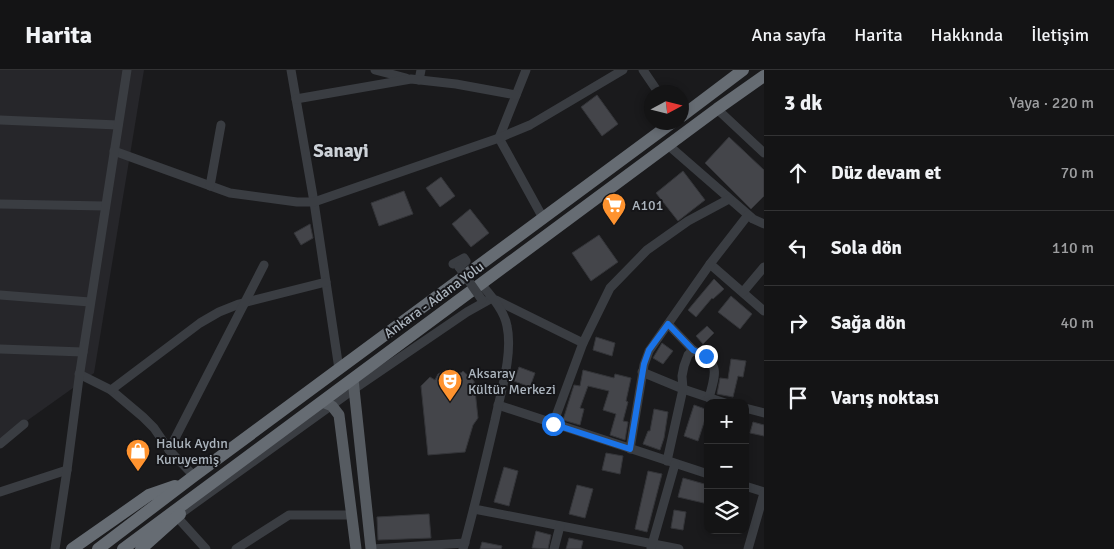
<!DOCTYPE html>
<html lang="tr">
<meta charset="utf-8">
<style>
:root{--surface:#141415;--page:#1d1d1e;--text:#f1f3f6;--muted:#9d9ea0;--line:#333334}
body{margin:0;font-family:Signika,sans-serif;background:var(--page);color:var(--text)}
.controls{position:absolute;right:15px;bottom:15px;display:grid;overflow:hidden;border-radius:10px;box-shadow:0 2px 8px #0003}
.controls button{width:45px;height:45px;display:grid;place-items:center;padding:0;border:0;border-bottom:1px solid var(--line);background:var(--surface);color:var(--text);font:25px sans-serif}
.compass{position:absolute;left:644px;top:15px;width:45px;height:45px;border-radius:50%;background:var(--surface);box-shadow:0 2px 8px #0003;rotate:83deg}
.stop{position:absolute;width:15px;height:15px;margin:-11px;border:4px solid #1a73e8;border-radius:50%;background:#fff}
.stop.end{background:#1a73e8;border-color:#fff;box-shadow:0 1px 5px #0008}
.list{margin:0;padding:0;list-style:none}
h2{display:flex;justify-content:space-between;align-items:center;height:65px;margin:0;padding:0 20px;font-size:21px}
h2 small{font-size:16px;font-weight:400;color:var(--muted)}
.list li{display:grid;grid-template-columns:32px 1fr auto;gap:15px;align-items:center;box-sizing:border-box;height:75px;padding:0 20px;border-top:1px solid var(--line)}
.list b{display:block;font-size:19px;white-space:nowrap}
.list em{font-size:16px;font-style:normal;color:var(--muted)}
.icon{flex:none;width:28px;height:28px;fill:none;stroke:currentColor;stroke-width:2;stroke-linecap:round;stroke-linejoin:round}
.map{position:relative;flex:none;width:764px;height:479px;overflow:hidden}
header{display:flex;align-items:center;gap:30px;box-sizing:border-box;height:70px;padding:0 25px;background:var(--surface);border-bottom:1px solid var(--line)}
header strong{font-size:24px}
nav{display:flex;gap:28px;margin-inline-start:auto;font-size:18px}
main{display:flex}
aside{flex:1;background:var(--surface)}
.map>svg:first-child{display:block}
</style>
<header>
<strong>Harita</strong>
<nav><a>Ana sayfa</a><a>Harita</a><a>Hakkında</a><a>İletişim</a></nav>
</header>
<main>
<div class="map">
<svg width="764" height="479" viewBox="0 0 764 479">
<rect width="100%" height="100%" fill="#1a1a1c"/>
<path fill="#26262a" d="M0,0H144L94,303L0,370Z"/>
<g fill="#44454a" stroke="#343539">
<path d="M597,25L618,54L602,66L581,37Z"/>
<path d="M729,67L764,100V126L751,139L705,93Z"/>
<path d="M683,101L705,130L678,151L656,123Z"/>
<path d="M441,107L455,126L440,137L426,118Z"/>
<path d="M404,121L413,144L379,156L371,133Z"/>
<path d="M470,139L489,163L471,177L452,154Z"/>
<path d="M310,154L313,168L301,175L294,163Z"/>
<path d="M599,165L618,192L591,211L572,183Z"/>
<path d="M714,209L724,219L713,229L712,228L696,247L688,240Z"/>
<path d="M731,226L752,244L740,259L718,242Z"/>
<path d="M707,256L714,263L703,274L696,266Z"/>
<path d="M596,267L615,273L612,286L593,280Z"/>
<path d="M662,273L673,281L663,294L653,288Z"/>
<path d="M731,289L746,291L743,307L738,306L733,327L717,324L720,308L728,309Z"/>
<path d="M519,297L535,303L530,317L514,311Z"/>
<path d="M583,300L614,308L615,304L631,308L626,331L628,332L623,351L628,352L625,370L610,365L616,344L603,340L609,321L588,316L580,338L584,339L580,355L563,350L574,315L580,316Z"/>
<path d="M444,301L461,303L463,301L474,311L478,348L473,355L465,382L428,385L421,316L430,307L435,310L438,304Z"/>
<path d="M694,335L708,340L698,371L684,366Z"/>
<path d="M654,339L668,342L664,368L660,380L643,374L648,361H650Z"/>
<path d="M753,352L764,355V366L750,363Z"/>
<path d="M606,383L623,386L620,404L602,400Z"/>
<path d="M504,397L518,401L509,436L494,432Z"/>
<path d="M648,401L662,404L647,462L635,459Z"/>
<path d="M683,408L708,415V434L678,427Z"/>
<path d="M577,415L593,419L585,448L569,444Z"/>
<path d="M674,440L686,442L683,460L671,458Z"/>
<path d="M429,444L431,468L378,470L377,447Z"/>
<path d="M536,461L551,465L548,479L532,478Z"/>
<path d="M569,468L583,471L581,479H566Z"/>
<path d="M482,472L502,476L501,479H480Z"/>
</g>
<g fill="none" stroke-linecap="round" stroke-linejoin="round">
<g stroke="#3a3d42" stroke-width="9">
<path d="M291,0L314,132L339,299"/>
<path d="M375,0L406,8"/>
<path d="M526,0L499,68L543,148"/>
<path d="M643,0L658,22"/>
<path d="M419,10L421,0"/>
<path d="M296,29L411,9L456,14L516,25"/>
<path d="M717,39L764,83"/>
<path d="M0,50L118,55"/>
<path d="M668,75L753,149L764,154"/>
<path d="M114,81L230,123L297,132H314L499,68L530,55L623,0"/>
<path d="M210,116L221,55"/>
<path d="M0,134L105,136"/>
<path d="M453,194L464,188L466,191L459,197"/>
<path d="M710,194L764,241"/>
<path d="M743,222L764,197"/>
<path d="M0,225L90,232"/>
<path d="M496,230L583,273"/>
<path d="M668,254L693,280"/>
<path d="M0,279L83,282"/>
<path d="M642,302L683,319L725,333"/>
<path d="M79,304L111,320L143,347L154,358L169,380L194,406"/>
<path d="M111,320L200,253L219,242L239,234L326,212"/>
<path d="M498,335L708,404"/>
<path d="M745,338L764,343"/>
<path d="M553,354L583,273L610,218L647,180L688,151L729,129"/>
<path d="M0,374L24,354"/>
<path d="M630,379L644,295L649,281L710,194L748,145"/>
<path d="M169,380L264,195"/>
<path d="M667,391L683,319L682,306L684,296L688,285L693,280C721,294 716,301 709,328"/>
<path d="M745,416L764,422"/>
<path d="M0,422L67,400"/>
<path d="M474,439L679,479"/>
<path d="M180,444L354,319L467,242L492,228"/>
<path d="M178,448L206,479"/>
<path d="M651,478L675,394"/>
<path d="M55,479L67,400L79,308L127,0"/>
<path d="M236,479L289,445H352"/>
<path d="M372,479L465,473"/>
<path d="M463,479C475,436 485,393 495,350C501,321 513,284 507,256C504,240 491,226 481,214"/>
<path d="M554,479L560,456"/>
<path d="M748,479L764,423"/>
</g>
<g stroke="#565b61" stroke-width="11">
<path d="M353,309L371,479"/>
<path d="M322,332L332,336L339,345L356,479"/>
</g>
<g stroke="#666c73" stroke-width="12">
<path d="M682,46L743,0"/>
<path d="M72,479L149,425L175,416"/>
<path d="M98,479L194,406L673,52"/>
<path d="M123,479L717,39L764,6"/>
<path d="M141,479L180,444"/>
</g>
<path stroke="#3a3d42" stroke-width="9" d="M459,197L482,230"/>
</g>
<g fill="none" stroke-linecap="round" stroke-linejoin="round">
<path stroke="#1a73e8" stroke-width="6" d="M553,354L630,379L644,294L649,280L668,254L693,280L706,286"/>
</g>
<defs>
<symbol id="supermarket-pin" viewBox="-11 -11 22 30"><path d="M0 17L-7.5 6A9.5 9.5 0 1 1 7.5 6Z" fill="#ff932f" stroke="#151518"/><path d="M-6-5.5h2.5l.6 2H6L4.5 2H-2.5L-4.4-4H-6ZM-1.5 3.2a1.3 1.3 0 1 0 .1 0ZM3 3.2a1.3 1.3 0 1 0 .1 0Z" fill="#fff"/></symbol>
<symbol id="theatre-pin" viewBox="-11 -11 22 30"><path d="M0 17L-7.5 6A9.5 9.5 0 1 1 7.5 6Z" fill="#ff932f" stroke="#151518"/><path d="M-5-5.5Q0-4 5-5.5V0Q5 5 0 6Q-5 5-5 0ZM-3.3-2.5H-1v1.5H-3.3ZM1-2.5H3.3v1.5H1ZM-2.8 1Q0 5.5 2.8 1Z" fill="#fff"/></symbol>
<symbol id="shop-pin" viewBox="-11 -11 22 30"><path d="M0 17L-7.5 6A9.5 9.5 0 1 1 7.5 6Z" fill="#ff932f" stroke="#151518"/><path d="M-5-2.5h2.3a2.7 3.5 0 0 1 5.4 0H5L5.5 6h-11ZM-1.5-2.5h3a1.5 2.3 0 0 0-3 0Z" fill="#fff"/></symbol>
</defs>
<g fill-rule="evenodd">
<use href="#supermarket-pin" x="600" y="121" width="28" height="38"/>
<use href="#theatre-pin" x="436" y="297" width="28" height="38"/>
<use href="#shop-pin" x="124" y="367" width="28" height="38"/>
</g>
<g text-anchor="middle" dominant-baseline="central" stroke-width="4" stroke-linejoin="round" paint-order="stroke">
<g font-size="14" fill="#abb4bd" stroke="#151518" text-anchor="start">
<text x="632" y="135">A101</text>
<text x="468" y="303">Aksaray<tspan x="468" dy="16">Kültür Merkezi</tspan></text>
<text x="156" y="373">Haluk Aydın<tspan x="156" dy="16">Kuruyemiş</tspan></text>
</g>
<g font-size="14" fill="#abb4bd" stroke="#151518">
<text transform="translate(434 230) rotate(-36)">Ankara - Adana Yolu</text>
</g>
<g font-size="19" font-weight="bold" fill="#cdd2d8" stroke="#151518">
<text x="341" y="81">Sanayi</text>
</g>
</g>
</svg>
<div class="controls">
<button>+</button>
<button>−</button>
<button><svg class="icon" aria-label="layers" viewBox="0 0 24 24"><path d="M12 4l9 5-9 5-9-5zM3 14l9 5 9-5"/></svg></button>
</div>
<svg class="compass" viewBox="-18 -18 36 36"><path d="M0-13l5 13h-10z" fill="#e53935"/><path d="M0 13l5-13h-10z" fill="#9d9ea0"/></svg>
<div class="stop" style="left:553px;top:354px"></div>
<div class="stop end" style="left:706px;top:286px"></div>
</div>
<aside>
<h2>3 dk<small>Yaya · 220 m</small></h2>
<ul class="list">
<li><svg class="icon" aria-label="ahead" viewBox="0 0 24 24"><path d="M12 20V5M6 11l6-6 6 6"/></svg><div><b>Düz devam et</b></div><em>70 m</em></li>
<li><svg class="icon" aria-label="left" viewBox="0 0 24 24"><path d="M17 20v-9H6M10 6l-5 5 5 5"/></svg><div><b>Sola dön</b></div><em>110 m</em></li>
<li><svg class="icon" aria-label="right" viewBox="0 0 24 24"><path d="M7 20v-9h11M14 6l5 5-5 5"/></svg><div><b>Sağa dön</b></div><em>40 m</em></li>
<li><svg class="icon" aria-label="arrive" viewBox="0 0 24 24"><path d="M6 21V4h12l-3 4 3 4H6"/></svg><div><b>Varış noktası</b></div></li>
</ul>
</aside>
</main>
